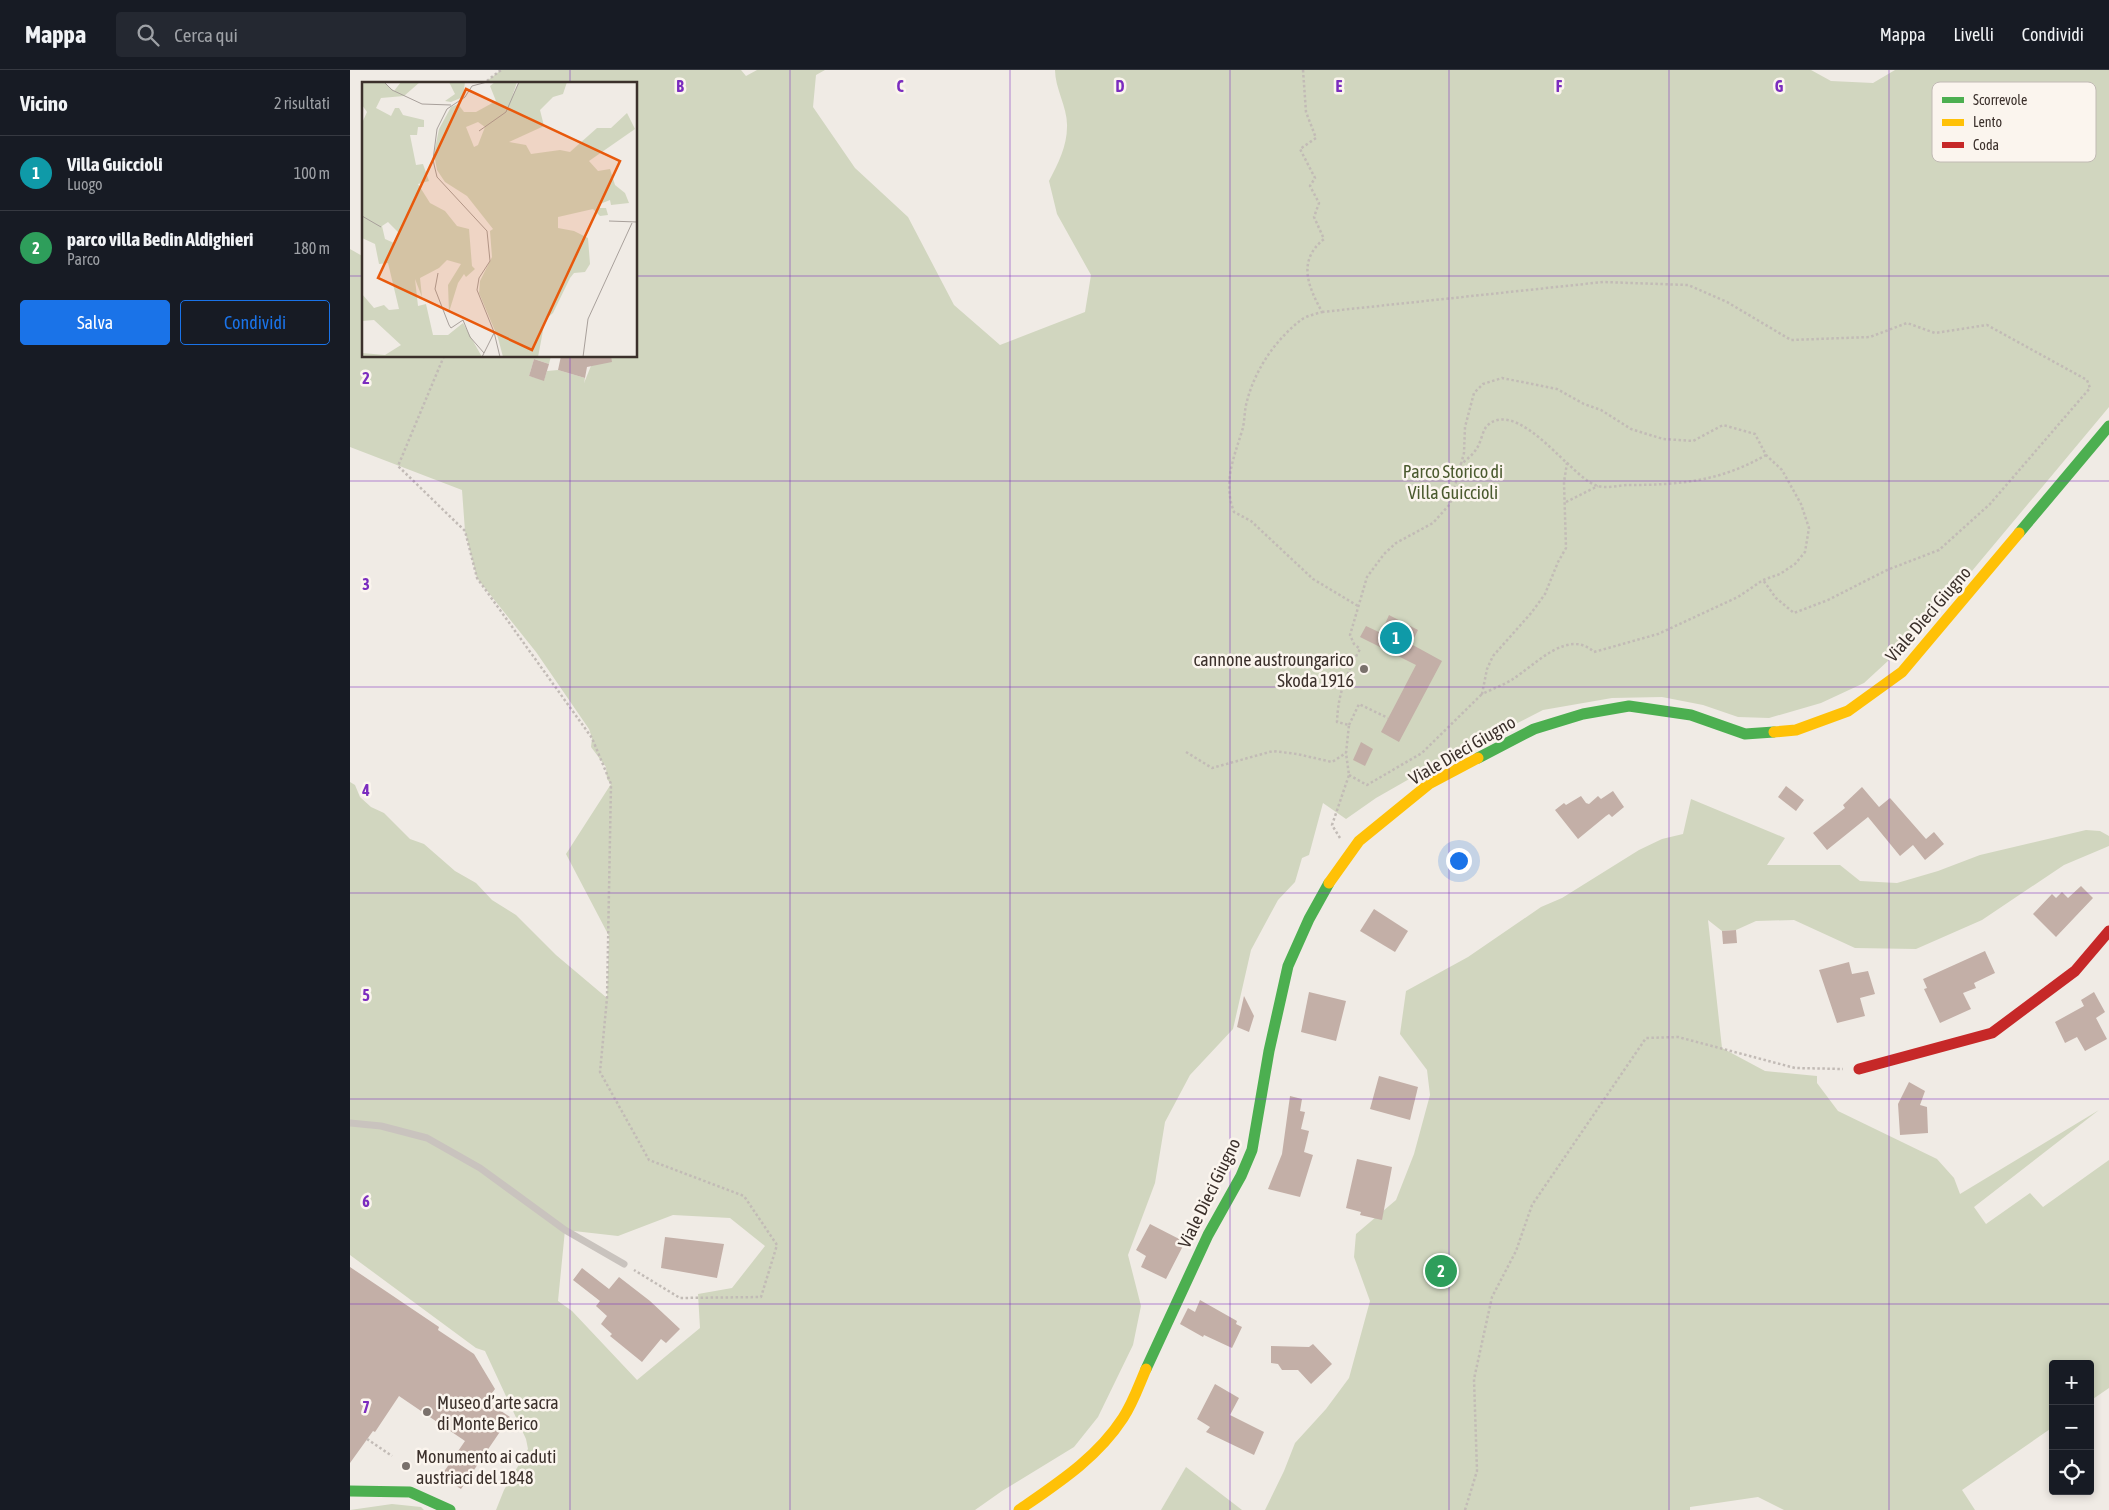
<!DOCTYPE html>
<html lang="it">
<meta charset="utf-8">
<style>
:root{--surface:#171b24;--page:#242831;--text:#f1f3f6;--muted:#9ea1a6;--line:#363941;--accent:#1a73e8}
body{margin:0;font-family:"Asap Condensed",sans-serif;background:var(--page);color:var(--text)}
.controls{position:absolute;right:15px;bottom:15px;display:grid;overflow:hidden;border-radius:5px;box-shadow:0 2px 8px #0003}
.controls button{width:45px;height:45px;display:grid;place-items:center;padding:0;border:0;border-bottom:1px solid var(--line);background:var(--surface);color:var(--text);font:25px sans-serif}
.you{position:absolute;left:1108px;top:790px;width:18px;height:18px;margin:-12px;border:4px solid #fff;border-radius:50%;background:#1a73e8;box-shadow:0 0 0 8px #1a73e833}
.badge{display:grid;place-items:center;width:32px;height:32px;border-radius:50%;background:var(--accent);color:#fff;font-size:16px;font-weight:700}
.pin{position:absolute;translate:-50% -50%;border:2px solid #fff;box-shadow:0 1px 5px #0006}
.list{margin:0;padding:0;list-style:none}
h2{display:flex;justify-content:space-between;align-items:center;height:65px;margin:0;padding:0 20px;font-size:21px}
h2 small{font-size:16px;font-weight:400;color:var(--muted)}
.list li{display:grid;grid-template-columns:32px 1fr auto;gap:15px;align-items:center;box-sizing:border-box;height:75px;padding:0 20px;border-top:1px solid var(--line)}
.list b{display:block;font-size:19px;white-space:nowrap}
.list p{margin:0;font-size:16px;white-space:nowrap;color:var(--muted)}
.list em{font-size:16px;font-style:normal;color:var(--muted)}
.actions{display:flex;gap:10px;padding:15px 20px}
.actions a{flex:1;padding:11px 0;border:1px solid var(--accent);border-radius:5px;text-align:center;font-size:18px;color:var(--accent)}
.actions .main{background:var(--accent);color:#fff}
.icon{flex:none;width:28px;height:28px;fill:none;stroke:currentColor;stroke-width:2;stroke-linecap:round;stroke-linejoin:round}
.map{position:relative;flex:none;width:1759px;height:1440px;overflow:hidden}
header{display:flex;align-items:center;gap:30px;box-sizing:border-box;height:70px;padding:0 25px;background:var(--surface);border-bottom:1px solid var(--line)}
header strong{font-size:24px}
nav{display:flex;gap:28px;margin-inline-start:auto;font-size:18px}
.search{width:350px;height:45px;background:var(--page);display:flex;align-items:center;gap:12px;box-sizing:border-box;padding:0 18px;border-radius:5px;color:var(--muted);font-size:19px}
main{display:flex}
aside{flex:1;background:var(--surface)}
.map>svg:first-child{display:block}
</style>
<header>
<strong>Mappa</strong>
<div class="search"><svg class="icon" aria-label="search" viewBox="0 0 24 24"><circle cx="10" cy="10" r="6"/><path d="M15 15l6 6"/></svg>Cerca qui</div>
<nav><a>Mappa</a><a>Livelli</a><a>Condividi</a></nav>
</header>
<main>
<aside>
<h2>Vicino<small>2 risultati</small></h2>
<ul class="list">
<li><span class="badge" style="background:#0f9aa8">1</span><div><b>Villa Guiccioli</b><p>Luogo</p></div><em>100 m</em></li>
<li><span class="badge" style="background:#2e9e5b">2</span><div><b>parco villa Bedin Aldighieri</b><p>Parco</p></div><em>180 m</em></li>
</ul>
<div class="actions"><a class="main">Salva</a><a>Condividi</a></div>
</aside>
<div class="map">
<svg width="1759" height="1440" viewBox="0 0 1759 1440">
<rect width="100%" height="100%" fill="#f0ebe5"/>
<g fill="#d1d6bf" fill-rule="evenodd">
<path d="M151,0H391L396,6L407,0H475L466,5L463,37L505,98L558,147L604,235L650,275L735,242L741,205L707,144L699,111C708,94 717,76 717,57C718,38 705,19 705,0H1461L1481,11L1523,13L1545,0H1759V337L1576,556L1514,613L1471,633L1419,648L1388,647L1353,635L1312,627L1262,628L1193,640L1075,700L1026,728L996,749L973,733L959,785L952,788L945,812L928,830L901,880L883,959L840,1005L815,1052L805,1113L778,1185L791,1236L783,1275L748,1347L724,1377L652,1421L625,1440H146L154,1420L178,1379L176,1369L135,1281L126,1278L0,1185V712L5,715L10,727L21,737L34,743L60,769L74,774L105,801L126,813L142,830L166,845L206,885L257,928L259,866L216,784L261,714L257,709L256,697L241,677L242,668L239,659L186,582L127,508L115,461L112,420L0,377V179L14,187V286H201L199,294L184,289L179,306L194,310L197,301L208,300L235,308L234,313L245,286H286V14H133ZM323,1145L380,1148L415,1176L382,1218L348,1224L350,1258L287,1310L222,1241L208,1231L215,1160L268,1166Z"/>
<path d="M1341,729L1435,768L1417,795H1490L1510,811L1547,813L1588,801L1630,785L1736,760L1750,761L1759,766V776L1714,795L1632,850L1566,879L1505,878L1444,850L1406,851L1386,860L1372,861L1358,850L1372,978L1415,1001L1467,1006V1013L1488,1041L1587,1089L1604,1108L1610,1124L1749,1040L1624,1137L1636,1154L1680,1123L1693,1137L1759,1090V1318L1740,1331V1294H1703V1357L1612,1420L1625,1440H1434L1408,1427L1340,1437V1440H915L934,1401L945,1373L976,1339L999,1308L1020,1231L1004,1187L1006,1164L1046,1130L1064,1084L1080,1025L1077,1000L1050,964L1056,921L1118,887L1191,837L1212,828L1289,780L1312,769L1333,764Z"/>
<path d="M836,1397L892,1440H811Z"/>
<path d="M42,1434L71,1437L74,1440H0Z"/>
</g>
<g fill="#c3afa7">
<path d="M211,286H261L262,292L237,297L235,308L208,300Z"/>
<path d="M184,289L199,294L194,311L179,306Z"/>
<path d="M1039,545L1068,560L1061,574L1092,591L1049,672L1031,662L1066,595L1010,567L1016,556L1031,563Z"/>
<path d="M1011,672L1023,679L1015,696L1003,690Z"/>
<path d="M1436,716L1454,730L1446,741L1428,727Z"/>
<path d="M1512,717L1529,737L1540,728L1576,769L1584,762L1594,774L1575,790L1563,775L1550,786L1518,747L1477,780L1463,763L1495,738L1493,735Z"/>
<path d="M1263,721L1274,737L1262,747L1259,744L1256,746L1228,769L1205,740L1214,733L1216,735L1231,726L1236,733L1239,734L1248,726L1251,729Z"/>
<path d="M1731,816L1743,828L1706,867L1683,844L1702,824L1706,828L1712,822L1718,828Z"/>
<path d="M1024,839L1058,861L1045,882L1010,861Z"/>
<path d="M1386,860L1387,873L1373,874L1372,861Z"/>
<path d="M1635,881L1645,903L1624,913L1626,918L1613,923L1621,939L1590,953L1574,919L1577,918L1573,909Z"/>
<path d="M1499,892L1502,904L1518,901L1525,924L1510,928L1515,946L1487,953L1469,900Z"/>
<path d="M959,922L996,931L986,971L951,962Z"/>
<path d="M1744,922L1755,942L1746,948L1757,969L1735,981L1727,967L1715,973L1705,952L1734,936L1731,930Z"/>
<path d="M894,926L904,946L899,962L887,957Z"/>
<path d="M1029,1006L1068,1017L1060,1050L1020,1039Z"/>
<path d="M1559,1012L1575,1021L1570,1035L1577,1037L1578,1063L1550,1065L1548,1034Z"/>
<path d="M940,1026L952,1029L950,1041L955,1042L951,1059L959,1061L954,1082L963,1085L950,1127L918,1119L932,1084Z"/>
<path d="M1007,1089L1042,1097L1032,1150L1010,1145L1011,1142L996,1138Z"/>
<path d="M800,1154L835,1172L816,1209L791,1197L796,1186L786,1180Z"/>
<path d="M315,1167L374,1174L367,1208L311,1198Z"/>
<path d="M0,1197L89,1257L88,1260L124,1284L145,1319L136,1331L160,1347L111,1419L91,1406L115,1371L49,1326L25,1362L23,1361L0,1393Z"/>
<path d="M232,1198L259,1219L269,1207L300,1231L330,1259L316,1273L311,1269L292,1292L260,1266L262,1264L251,1254L257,1246L246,1236L250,1231L223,1210Z"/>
<path d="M850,1230L887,1251L886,1254L892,1257L882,1278L854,1265L853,1267L830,1254L838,1238L845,1242Z"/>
<path d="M963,1274L982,1294L961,1314L948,1300H932L928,1294L921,1293V1276L959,1277Z"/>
<path d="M865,1314L889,1328L880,1345L914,1362L904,1385L856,1362L860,1357L847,1349Z"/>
</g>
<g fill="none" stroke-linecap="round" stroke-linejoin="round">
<g stroke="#c2bbb6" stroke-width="2.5" stroke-dasharray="2.5 2.5" stroke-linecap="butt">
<path d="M953,0L956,42L966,68L950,79L965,108L960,116L969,133L964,147L974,169C947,191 958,216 972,242C965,244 956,246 951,250C925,270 905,300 897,331C894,341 895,352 892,361C883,390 873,413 884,442L901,451L963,509L1008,536"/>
<path d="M133,14L151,0"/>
<path d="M972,242L1253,212L1338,215L1377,232L1441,270L1520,267L1557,253L1585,263L1637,255L1737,310L1740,318L1640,434L1589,480L1537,500L1478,530L1444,543L1426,528L1413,510"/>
<path d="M94,286L48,396L115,461L127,508L242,668L261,714L257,928L250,1002L299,1090L394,1126L427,1175L411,1227L330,1228L284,1200"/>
<path d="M1217,393C1226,401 1237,413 1248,416C1257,419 1270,415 1279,415C1330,415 1371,411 1416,385"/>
<path d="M1216,432L1248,416"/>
<path d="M999,655L1009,634L1038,648"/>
<path d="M836,682L862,698L923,681L947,684L982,692L996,683"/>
<path d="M999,705L1017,715L1072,683L1132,624"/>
<path d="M990,768L982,755L999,705L996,683L999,655L987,652C988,623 996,605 1010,579L1004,574L1000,565L1017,507L1034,484L1046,473L1083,453L1100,434L1114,383L1115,357L1124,323L1133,314L1152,308L1207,319L1234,334L1251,340L1281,359L1313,369L1343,371L1373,355L1405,364L1416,385L1432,400L1451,434L1459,458L1455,482L1445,494L1430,504L1413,510L1388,527L1308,564L1244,582C1218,558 1185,595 1163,609C1154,615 1142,619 1132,624L1137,599L1143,586L1182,542L1195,524L1208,492L1216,478L1214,412L1217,393C1201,379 1159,331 1136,357C1132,363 1131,372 1127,378C1123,385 1116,390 1110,395"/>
<path d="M17,1369L42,1386"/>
<path d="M1115,1440L1127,1401L1124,1309L1142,1227L1166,1181L1182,1135L1296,968L1328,967L1445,998L1493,999"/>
</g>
<path stroke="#c9c3be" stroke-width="7" d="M0,1053L31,1056L77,1068L130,1098L215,1160L274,1194"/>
<g stroke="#4caf50" stroke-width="11">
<path d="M1669,463L1759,356"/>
<path d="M1128,688L1184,659L1233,644L1279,636L1341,645L1395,664L1424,662"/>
<path d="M796,1299L858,1165L891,1106L902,1080L919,981L938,896L959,849L979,813"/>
<path d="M0,1421L60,1422L100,1440"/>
</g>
<g stroke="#ffc107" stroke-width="11">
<path d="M1424,662L1446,660L1498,641L1552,602L1669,463"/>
<path d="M979,813L1009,771L1079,714L1128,688"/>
<path d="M669,1440C708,1413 747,1388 773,1348C783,1333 789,1315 796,1299"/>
</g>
<path stroke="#c62828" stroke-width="11" d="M1509,999L1642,963L1725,901L1759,861"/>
</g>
<path fill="none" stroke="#7b2cbf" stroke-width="1" stroke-opacity="0.55" d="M220,0V14M440,0V1440M660,0V1440M880,0V1440M1099,0V1440M1319,0V1440M1539,0V1440M0,206H14M286,206H1759M220,286V1440M0,411H1759M0,617H1759M0,823H1759M0,1029H1759M0,1234H1759"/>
<g fill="#7a716c" stroke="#fbf5ee" stroke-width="2">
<circle cx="1014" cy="599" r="5"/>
<circle cx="77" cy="1342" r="5"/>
<circle cx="56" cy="1396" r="5"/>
</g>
<g text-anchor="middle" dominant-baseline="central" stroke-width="5" stroke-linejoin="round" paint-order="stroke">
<g font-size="18" fill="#4a5a2e" stroke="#fbf5ee">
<text x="1103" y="401">Parco Storico di<tspan x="1103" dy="21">Villa Guiccioli</tspan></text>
</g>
<g font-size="18" fill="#3b302b" stroke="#fbf5ee">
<text transform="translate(1578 544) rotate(-49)">Viale Dieci Giugno</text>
<text transform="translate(1112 680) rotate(-30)">Viale Dieci Giugno</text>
<text transform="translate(859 1123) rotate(-64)">Viale Dieci Giugno</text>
</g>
<g font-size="18" fill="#3b302b" stroke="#fbf5ee" text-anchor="start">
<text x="1004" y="589" text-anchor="end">cannone austroungarico<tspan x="1004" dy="21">Skoda 1916</tspan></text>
<text x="87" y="1332">Museo d’arte sacra<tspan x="87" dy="21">di Monte Berico</tspan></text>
<text x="66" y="1386">Monumento ai caduti<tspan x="66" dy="21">austriaci del 1848</tspan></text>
</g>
</g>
<g transform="translate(12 12)">
<rect width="275" height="275" fill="#f0ebe5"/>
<path d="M0,0H22L32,9L39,0H58L42,14L19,16L14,26L29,34L33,26H37L41,33L62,38V45H56L55,53H48L54,83L61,82L67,99L56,102L68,121L83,129L95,144L107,147L110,184L113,187L104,195L102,192L96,201L87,230L86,203L99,182L85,178L77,186L58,196L60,215L53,197L56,224L64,222L71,253H86L101,241L120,275H0V271L23,273L39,263L12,238L0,239V212L12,226L22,223L27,228L37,227L26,181L17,182L13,162L0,156V41L5,30L0,23ZM26,140L37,151L32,161L23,157L20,144ZM87,0H103L101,15L89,20L83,19L93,12ZM133,0H155L150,15L157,0H205L201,12L191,15L178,28L182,44L147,60L164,63L169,72L198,68L208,70L235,46H249L265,31L273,47L227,79L236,89L248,87L253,103L263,111L267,121L249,123L248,118L238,122V126H244L246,133L238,134L231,127L196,135V146L212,149L226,156L228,182L223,190L212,191L208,196L191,231L183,238L176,275H141L136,256L117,211L118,199L130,175L128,149L131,147L105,114L83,100L75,88L72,72L77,47L89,25L96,22L102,30H114L134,19L128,4ZM116,40L123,45L116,63L112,65L104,45Z" fill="#d1d6bf" fill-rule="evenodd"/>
<path fill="none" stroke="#a8a09b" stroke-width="1" d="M22,0L30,8L60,22L89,23M125,0L110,4L103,15L85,27L75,47L71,78L75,95L125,149L128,179L117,196L115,208L132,250L138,275M117,49L144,30L157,0M0,134L19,145M247,139L275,140M76,191L73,207L87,243L89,246L101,238L108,255L122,271M120,275L132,251M221,275L226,237L270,141"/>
<path fill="#e8590c" fill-opacity="0.15" stroke="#e8590c" stroke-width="2.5" d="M104,7L258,79L170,268L16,196Z"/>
<rect width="275" height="275" fill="none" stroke="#3b302b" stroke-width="2.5"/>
</g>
<rect x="1582" y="12" width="164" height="80" rx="8" fill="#fbf5ee" stroke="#c1bab4" stroke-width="1"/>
<rect x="1592" y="27" width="22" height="6" fill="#4caf50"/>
<rect x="1592" y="49" width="22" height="7" fill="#ffc107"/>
<rect x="1592" y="72" width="22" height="6" fill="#c62828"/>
<g font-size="14" fill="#3b302b">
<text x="1623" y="35">Scorrevole</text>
<text x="1623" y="57">Lento</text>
<text x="1623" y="80">Coda</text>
</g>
<g font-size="16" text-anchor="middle" font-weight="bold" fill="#7b2cbf" stroke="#fbf5ee" stroke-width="5" stroke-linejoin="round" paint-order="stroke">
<text x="330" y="22">B</text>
<text x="550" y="22">C</text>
<text x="770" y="22">D</text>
<text x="989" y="22">E</text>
<text x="1209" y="22">F</text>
<text x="1429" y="22">G</text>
<text x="16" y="314">2</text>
<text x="16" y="520">3</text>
<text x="16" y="726">4</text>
<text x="16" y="931">5</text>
<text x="16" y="1137">6</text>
<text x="16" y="1343">7</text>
</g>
</svg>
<div class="controls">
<button>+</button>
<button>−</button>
<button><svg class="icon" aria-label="locate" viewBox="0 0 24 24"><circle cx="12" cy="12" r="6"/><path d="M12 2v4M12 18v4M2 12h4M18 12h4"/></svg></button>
</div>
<div class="you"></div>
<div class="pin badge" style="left:1046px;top:568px;background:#0f9aa8">1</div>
<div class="pin badge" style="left:1091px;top:1201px;background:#2e9e5b">2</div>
</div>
</main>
